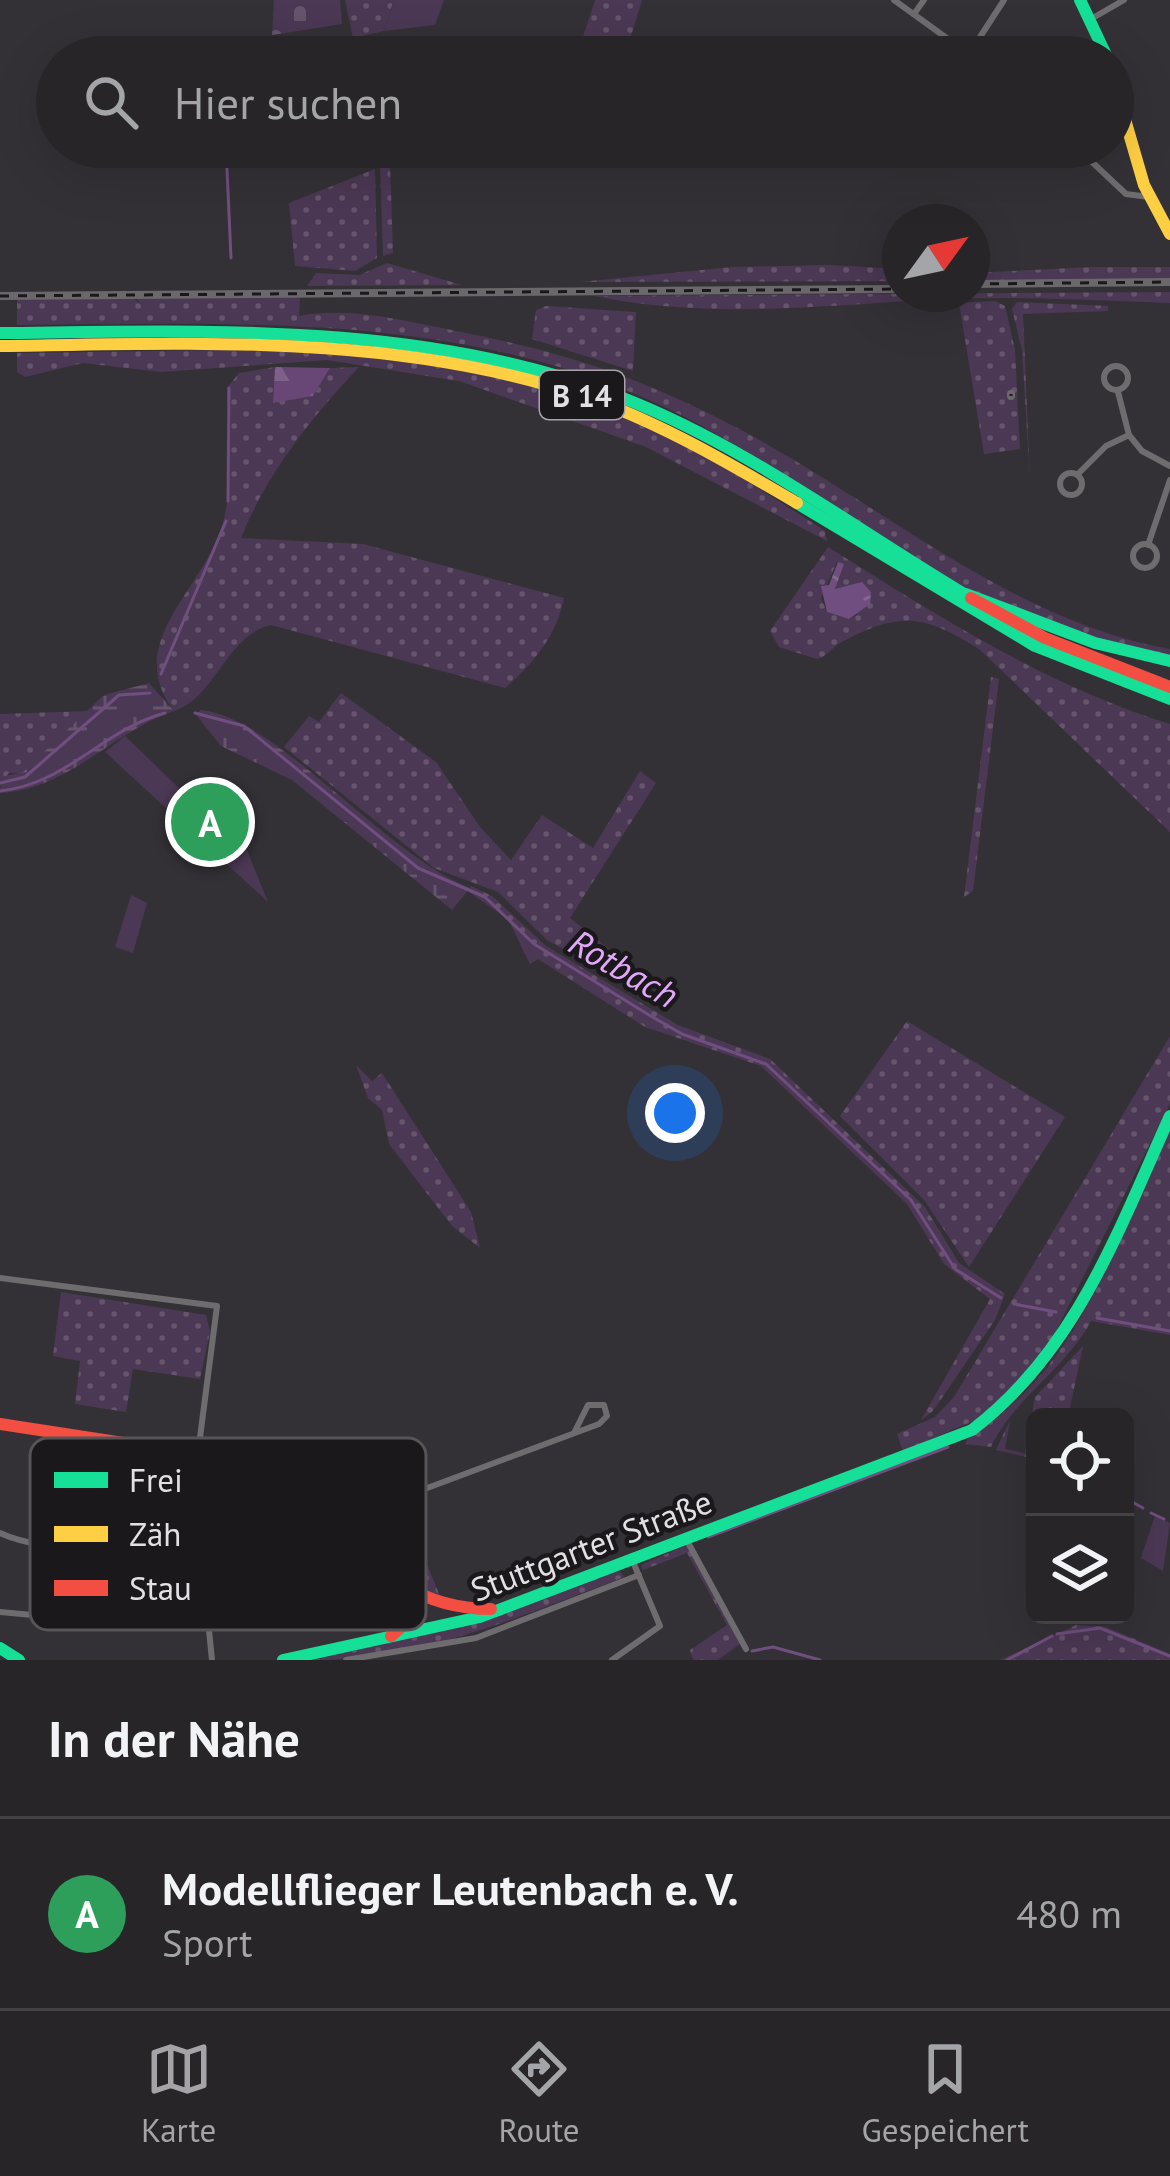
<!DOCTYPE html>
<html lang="de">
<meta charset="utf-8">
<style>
:root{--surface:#272528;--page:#2f2d30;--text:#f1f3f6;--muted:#a4a5a8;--line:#434245;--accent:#a6a2a8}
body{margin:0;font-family:"PT Sans",sans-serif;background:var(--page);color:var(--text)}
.controls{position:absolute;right:36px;bottom:36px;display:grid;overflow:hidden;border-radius:18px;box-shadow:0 12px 48px #0002}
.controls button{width:108px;height:108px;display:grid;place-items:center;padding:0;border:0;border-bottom:3px solid var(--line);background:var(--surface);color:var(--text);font:60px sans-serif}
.compass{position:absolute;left:882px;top:204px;width:108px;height:108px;border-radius:50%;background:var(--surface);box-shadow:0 12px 48px #0002;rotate:57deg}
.you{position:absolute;left:675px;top:1113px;width:42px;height:42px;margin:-30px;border:9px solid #fff;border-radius:50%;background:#1a73e8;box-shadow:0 0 0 18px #1a73e833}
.badge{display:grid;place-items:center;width:78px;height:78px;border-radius:50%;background:var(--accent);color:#fff;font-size:39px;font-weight:700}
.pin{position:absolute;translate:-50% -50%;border:6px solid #fff;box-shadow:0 3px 12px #0006}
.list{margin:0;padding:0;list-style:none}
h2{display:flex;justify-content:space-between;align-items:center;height:156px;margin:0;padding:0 48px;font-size:51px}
h2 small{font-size:39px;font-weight:400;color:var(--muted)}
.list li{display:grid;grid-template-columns:78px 1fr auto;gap:36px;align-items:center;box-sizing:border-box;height:192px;padding:0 48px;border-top:3px solid var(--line)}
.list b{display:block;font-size:45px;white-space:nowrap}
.list p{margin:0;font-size:39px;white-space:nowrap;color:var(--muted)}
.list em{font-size:39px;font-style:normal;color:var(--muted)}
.icon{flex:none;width:66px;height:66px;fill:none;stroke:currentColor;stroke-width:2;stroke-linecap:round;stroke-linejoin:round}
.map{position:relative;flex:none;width:1170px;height:1660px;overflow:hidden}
.search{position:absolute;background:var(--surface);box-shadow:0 12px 48px #0002;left:36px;right:36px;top:36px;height:132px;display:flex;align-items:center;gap:30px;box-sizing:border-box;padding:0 42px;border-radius:66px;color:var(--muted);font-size:45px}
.sheet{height:348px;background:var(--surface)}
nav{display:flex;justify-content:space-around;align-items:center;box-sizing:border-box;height:168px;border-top:3px solid var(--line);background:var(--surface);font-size:33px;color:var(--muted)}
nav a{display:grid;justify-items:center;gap:6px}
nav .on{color:var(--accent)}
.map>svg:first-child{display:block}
</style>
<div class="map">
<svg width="1170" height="1660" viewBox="0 0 1170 1660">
<defs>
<pattern id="grass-dots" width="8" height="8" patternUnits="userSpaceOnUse" patternTransform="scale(3)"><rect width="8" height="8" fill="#4b3854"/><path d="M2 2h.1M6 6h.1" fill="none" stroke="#65546c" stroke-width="1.8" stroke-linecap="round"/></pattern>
<pattern id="forest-firs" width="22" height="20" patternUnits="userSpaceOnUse" patternTransform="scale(3)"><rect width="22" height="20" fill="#684776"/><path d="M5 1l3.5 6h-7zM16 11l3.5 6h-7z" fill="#7d6189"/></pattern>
<pattern id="wetland-marsh" width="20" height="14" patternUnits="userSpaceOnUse" patternTransform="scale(3)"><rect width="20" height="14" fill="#4b3854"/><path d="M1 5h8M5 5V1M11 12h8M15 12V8" fill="none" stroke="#65546c"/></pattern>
<pattern id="cemetery-stones" width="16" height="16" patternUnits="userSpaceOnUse" patternTransform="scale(3)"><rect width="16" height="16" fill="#4b3854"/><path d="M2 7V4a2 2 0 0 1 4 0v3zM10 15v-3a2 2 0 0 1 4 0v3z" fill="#65546c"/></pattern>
<pattern id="water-ripples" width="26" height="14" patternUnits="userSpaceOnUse" patternTransform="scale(3)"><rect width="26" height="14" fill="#714e80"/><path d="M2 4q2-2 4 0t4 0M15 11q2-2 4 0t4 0" fill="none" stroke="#856792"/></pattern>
</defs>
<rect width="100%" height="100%" fill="#343136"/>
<g fill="url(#grass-dots)" fill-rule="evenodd">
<path d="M345,0H394L384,31L353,38Z"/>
<path d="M595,0H642L625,56L580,46Z"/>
<path d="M380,164H390L393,253L383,256Z"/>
<path d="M375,169L377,258L355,271L295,266L289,203Z"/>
<path d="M387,263L462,285L307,286L316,273L359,275Z"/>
<path d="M830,265L900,269V281L580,282L732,267Z"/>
<path d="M1092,267H1170V279L972,280V273Z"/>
<path d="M1170,292V303C1094,300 1018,296 941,299C826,305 710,320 595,296Z"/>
<path d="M300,297L299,316C352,306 409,322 461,332C569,353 645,379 743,431C882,505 1012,621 1170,649V658C1100,642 1028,620 964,587C858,534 769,455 660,405C456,311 235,324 17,325V300L133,298L141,305L136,298Z"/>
<path d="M995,301L1005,306L1015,350L1020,449L984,454L959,303Z"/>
<path d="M1017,302L1108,306V311L1023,314L1030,479L1022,350L1012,309Z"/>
<path d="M546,306L636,312L633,371L532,339L536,310Z"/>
<path d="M224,350C377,353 529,369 668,437C723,464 774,498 825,531L827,541L646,447L459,381L327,360L162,372L83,363L25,377L17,372V353Z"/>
<path d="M275,367L273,402L313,396L330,368L359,367C311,418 267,473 241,538L363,544L564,598C557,635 533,664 505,688L271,625C225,636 216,697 174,711C121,640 207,589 224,519C234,480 227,428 227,388L239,373Z"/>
<path d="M828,547C938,616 1045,685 1170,724V832L979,649C923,614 899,611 840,643C831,648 828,656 817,659L779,647L770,631ZM837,562L843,565L835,589L848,587L857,615L849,619L827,612L821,598Z"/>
<path d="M991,677L999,679L973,891L964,897Z"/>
<path d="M341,693L436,762L480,827L511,860L542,815L593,848L640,771L656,783L570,918L609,949L597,968L547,940L498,892L434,868L284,747L309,716L319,722Z"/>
<path d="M88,711L23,773H9L0,785V714Z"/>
<path d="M471,886L492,896L546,946L678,1025L770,1059L925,1207L959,1263L1005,1294L995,1320L933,1411L921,1420L990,1299L944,1264L907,1204L761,1066L645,1027L538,959L530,964L508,919L469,892Z"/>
<path d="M907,1021L1065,1117L969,1267L924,1200L840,1116Z"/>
<path d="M1170,1036V1104L1042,1359L1010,1396L985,1416L903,1451L897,1434L935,1417L954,1397Z"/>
<path d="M356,1065L372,1081L382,1073L471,1212L480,1248L452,1226L389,1144L382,1110L368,1098Z"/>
<path d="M1170,1127V1335L1091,1321C1065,1370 1014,1398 991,1447L966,1444L967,1437C1079,1374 1117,1238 1170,1127Z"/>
<path d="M61,1292L206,1315L210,1332L200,1379L133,1369L126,1412L75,1404L80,1361L53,1356Z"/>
<path d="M1083,1346L1068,1417H1035V1459L996,1450L1010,1420L1005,1449L1025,1453L1035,1397Z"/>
<path d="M387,1515C417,1523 431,1579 444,1605C415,1596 369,1571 365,1540Z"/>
<path d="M687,1545L740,1644L718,1660H693L690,1650L727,1625L687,1553L643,1570L641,1565Z"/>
<path d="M619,1569L624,1577C526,1614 421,1660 314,1660L475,1622Z"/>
<path d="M1076,1625L1106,1627L1170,1654V1660H1000Z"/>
</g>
<path fill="url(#forest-firs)" d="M275,367H276L330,368L313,396L273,403Z"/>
<g fill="url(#wetland-marsh)">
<path d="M149,683L174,711C110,733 70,789 0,793L1,777L23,772L104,695Z"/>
<path d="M200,710C275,716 384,854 470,888L452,910L292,780L221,746L197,716Z"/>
</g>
<path fill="url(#cemetery-stones)" d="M274,0H340L342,24L272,35Z"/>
<g fill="#4b3854">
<path d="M394,0H444L435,25L384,31Z"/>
<path d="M125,736L202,810L232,790L240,833L268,902L105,752Z"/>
<path d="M131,895L147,903L133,953L115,947Z"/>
<path d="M1155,1516L1170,1523L1163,1571L1141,1558Z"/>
</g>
<path fill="url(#water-ripples)" d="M838,562L844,564L835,589L862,582L871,592L870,604L849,619L827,612L821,586L829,585Z"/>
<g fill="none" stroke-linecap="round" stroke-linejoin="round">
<g stroke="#714e80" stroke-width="3">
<path d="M221,46L222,57"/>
<path d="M226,147L231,258"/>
<path d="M228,501L229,388"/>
<path d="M161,674L226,521"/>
<path d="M195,713L244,726L418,868L485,897L534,944L649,1015L682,1034L766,1064L911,1200L955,1269L1001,1298"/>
<path d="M0,783L25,777L119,695L150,693"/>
<path d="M0,791C67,784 102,730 165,713"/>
<path d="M1014,1304L1056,1312"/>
<path d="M1097,1318L1170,1331"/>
<path d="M1125,1499L1129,1501"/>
<path d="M1134,1503L1143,1508"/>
<path d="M1151,1513L1164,1519"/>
<path d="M708,1537L948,1447"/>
<path d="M1057,1634L1100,1628L1170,1656"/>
<path d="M752,1651L773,1647L820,1660"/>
<path d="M1007,1660L1052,1636"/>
</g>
<g stroke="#6f6c70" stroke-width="6">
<path d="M894,0L973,57"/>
<path d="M914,14L924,0"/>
<path d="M1091,19L1124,0"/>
<path d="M969,54L1004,0"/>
<path d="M1076,147L1126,194L1149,197"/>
<circle cx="1116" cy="378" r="12"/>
<path d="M1118,392L1129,435"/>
<circle cx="1071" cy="484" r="11"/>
<path d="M1077,475L1106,446L1129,435L1142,451L1170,466"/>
<circle cx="1145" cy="556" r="12"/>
<path d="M1148,545L1170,480"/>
<path d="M0,1278L217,1306L198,1453"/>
<path d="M0,1533C56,1560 204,1549 234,1591"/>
<path d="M685,1537L746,1649"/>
<path d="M0,1612L97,1621L106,1557"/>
<path d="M212,1660L209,1630L234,1591L325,1564L395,1500L599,1424L607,1416L604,1405H588L575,1431"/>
<path d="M346,1660L476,1638L639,1575"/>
<path d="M612,1660L660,1626L631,1557"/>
</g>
<g stroke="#16e098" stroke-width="12">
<path d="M1080,0L1107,57"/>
<path d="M0,333C208,331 425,321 623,398C748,447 856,530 971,598"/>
<path d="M797,503L1035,646L1170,699"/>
<path d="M966,594L1095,643L1170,661"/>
<path d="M0,1648L19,1660"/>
<path d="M283,1660L480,1617L972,1430C1076,1351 1118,1231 1170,1116"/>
</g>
<g stroke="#ffcf43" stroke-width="12">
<path d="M1113,78L1144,185L1170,234"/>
<path d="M0,346C198,343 405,333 595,400C666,426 732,465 797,503"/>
</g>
<g stroke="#f24e42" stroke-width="12">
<path d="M971,598L1045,638L1170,687"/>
<path d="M0,1424L253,1463C340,1515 379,1609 491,1609"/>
<path d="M391,1636L414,1616L412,1596"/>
</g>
<defs>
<g id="rail">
<path d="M972,284L1170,282"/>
<path d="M0,296L900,289"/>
<path d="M1011,394V396"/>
</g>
</defs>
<use href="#rail" stroke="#6b686c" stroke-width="8"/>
<use href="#rail" stroke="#1b181c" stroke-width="3" stroke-dasharray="9" stroke-linecap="butt"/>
</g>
<g text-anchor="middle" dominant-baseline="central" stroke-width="9" stroke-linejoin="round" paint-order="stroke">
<rect fill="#1b181c" stroke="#a7a3a9" stroke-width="3" x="540" y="371" width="84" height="48" rx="9"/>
<g font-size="30" font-weight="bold" fill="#e3dfe5">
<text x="582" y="395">B 14</text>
</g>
<g font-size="33" fill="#e3dfe5" stroke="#1b181c">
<text transform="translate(591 1545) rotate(-21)">Stuttgarter Straße</text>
</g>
<g font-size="36" font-style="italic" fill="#e1a8f9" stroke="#1b181c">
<text transform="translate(624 968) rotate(30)">Rotbach</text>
</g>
</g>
<rect x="30" y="1438" width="396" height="192" rx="18" fill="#1b181c" stroke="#575458" stroke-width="3"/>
<rect x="54" y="1472" width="54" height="16" fill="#16e098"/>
<rect x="54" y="1526" width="54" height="16" fill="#ffcf43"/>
<rect x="54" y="1580" width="54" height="16" fill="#f24e42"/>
<g font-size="33" fill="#e3dfe5">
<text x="129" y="1492">Frei</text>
<text x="129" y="1546">Zäh</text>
<text x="129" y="1600">Stau</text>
</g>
</svg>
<div class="controls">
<button><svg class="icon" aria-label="locate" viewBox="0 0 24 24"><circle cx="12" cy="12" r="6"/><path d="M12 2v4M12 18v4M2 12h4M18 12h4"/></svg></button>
<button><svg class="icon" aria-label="layers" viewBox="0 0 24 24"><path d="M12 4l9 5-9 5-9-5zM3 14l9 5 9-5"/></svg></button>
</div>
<svg class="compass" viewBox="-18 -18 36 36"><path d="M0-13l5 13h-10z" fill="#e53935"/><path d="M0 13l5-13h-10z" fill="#a4a5a8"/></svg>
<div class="you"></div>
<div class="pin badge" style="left:210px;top:822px;background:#2e9e5b">A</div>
<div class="search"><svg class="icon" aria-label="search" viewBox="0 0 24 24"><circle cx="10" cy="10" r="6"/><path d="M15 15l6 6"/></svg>Hier suchen</div>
</div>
<section class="sheet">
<h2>In der Nähe<small></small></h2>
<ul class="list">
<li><span class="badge" style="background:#2e9e5b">A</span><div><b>Modellflieger Leutenbach e. V.</b><p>Sport</p></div><em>480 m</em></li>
</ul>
</section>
<nav>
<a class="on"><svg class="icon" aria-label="map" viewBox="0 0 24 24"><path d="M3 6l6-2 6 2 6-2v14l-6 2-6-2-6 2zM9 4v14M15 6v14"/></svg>Karte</a>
<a><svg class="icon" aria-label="directions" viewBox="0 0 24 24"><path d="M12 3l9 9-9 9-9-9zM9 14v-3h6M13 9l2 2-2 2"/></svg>Route</a>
<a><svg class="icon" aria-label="saved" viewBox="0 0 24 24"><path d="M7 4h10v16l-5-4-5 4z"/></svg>Gespeichert</a>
</nav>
